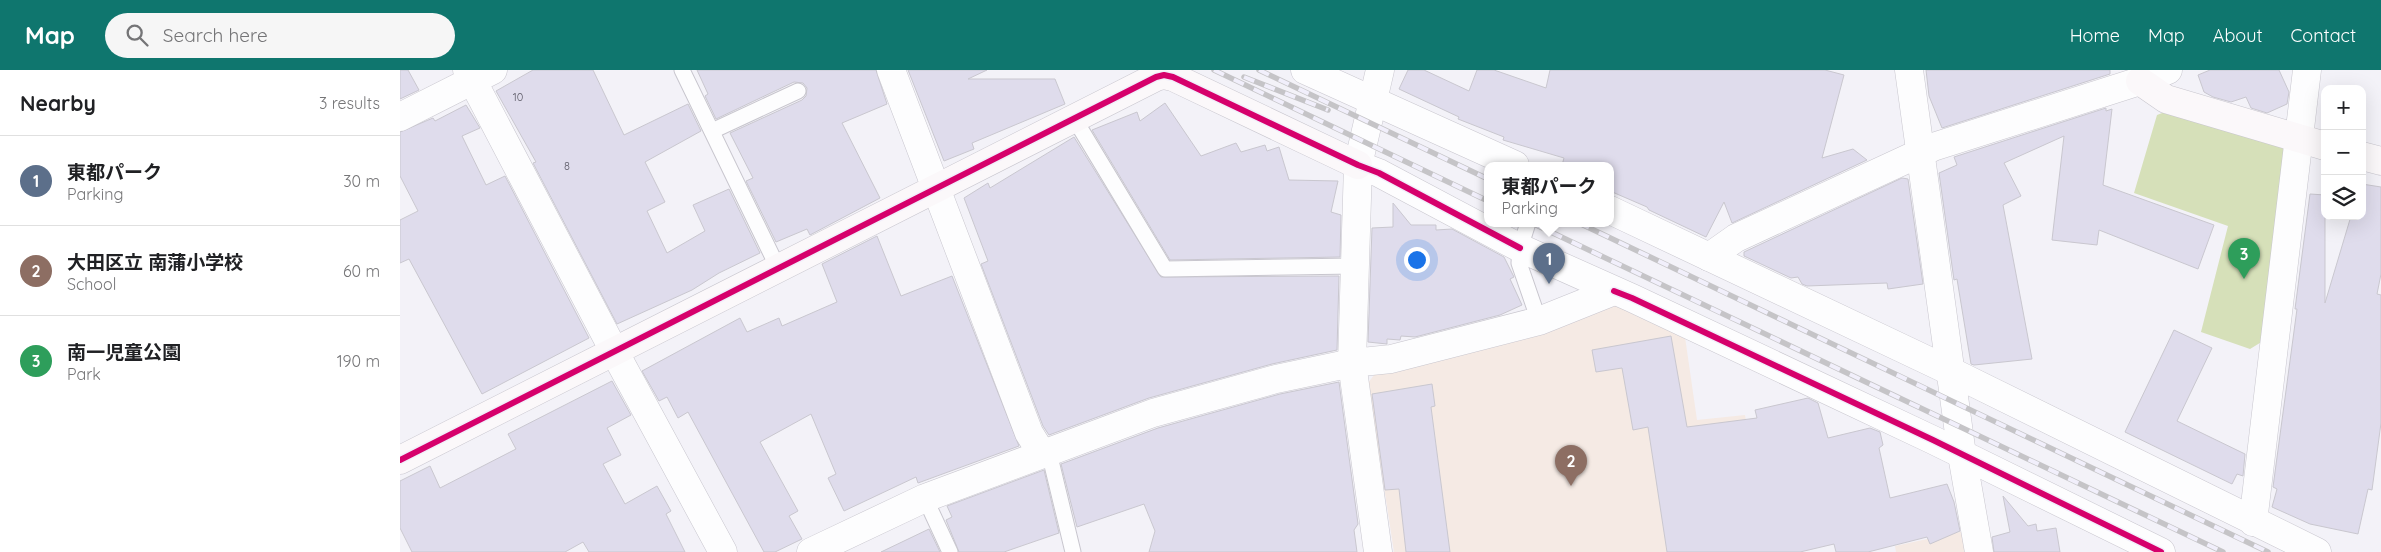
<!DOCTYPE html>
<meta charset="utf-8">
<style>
:root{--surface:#fff;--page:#f6f6f6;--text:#202124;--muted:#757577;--line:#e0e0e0;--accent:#0f766e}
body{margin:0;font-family:Quicksand,"Noto Sans JP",sans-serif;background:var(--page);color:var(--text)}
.controls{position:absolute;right:15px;top:15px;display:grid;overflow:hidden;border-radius:10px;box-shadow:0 5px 20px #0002}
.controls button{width:45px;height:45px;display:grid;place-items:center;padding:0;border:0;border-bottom:1px solid var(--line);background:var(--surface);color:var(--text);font:25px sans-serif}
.you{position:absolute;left:1016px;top:189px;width:18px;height:18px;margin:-12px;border:4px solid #fff;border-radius:50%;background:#1a73e8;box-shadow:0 0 0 8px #1a73e833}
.badge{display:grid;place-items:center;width:32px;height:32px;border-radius:50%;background:var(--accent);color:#fff;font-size:16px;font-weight:700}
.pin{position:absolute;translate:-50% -41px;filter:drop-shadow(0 1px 2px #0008)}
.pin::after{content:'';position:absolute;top:26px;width:18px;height:15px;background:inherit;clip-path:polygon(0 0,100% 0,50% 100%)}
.popup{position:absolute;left:1084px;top:92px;width:130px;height:65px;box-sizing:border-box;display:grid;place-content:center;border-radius:10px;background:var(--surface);filter:drop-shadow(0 1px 4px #0005);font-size:16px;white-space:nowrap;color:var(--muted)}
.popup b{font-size:19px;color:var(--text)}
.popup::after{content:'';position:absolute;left:50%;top:100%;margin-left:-10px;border:10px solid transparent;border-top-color:var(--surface)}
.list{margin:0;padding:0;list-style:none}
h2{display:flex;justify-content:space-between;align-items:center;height:65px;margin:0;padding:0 20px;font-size:21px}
h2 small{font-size:16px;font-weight:400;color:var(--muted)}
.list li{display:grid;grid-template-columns:32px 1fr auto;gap:15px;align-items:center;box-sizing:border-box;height:90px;padding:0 20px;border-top:1px solid var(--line)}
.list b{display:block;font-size:19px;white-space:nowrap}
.list p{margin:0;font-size:16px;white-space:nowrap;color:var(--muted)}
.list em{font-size:16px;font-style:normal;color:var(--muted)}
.icon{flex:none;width:28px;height:28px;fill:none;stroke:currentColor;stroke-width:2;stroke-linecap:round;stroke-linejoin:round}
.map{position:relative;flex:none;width:1981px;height:482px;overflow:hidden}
header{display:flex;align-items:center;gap:30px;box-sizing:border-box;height:70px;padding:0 25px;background:var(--accent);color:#fff}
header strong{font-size:24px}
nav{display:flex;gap:28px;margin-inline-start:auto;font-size:18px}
.search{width:350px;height:45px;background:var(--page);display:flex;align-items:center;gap:12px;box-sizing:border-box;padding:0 18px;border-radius:28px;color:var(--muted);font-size:19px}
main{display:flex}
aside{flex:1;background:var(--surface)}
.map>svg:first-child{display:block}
</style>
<header>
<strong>Map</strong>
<div class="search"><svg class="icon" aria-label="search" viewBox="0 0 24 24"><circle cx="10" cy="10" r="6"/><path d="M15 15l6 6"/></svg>Search here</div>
<nav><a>Home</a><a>Map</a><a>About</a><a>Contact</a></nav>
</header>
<main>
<aside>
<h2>Nearby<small>3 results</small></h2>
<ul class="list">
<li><span class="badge" style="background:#5c6f8a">1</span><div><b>東都パーク</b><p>Parking</p></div><em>30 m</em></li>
<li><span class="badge" style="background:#8d6e63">2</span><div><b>大田区立 南蒲小学校</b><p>School</p></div><em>60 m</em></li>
<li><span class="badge" style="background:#2e9e5b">3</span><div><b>南一児童公園</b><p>Park</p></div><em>190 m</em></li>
</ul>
</aside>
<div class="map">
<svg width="1981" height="482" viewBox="0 0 1981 482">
<rect width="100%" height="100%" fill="#f3f2f8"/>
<g fill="#f5eae4">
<path d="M1221,234L1285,267L1297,350L1345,345L1369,482H994L968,313L980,297L1103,274Z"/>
<path d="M1569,460L1573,482H1496L1495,476Z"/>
</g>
<path fill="#d6e0b9" d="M1775,38L1889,72L1868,268L1850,279L1801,262L1828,156L1734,123L1757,45Z"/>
<g fill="#dfdcec" stroke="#c9c7cf">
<path d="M0,0H8L19,20L0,29Z"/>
<path d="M133,0H193L224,65L288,34L301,61L245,92L265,132L247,141L267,183L305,161L293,135L329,119L360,183L319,203L292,220L217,254L133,93L136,92L96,21Z"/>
<path d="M297,0H476L487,34L442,53L480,128L410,165L407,159L376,172L346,111L353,108L330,63L402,30L406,26L407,18L403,13L394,12L316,49L305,26L308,24Z"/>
<path d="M508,0H587L568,9H655L665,34L572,73L574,79L544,91Z"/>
<path d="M1008,0H1024L1069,21L1077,0H1094L1146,18L1150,0H1425L1444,5L1422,88L1453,79L1467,90L1332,153L1324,132L1306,167L1249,140L1247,137L1210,121V95H1162L1164,88L1103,70L1104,67L1058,49L1059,47L999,19Z"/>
<path d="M1526,0H1710V4L1542,58L1529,26Z"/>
<path d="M1810,0H1879L1889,22L1887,34L1867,43L1851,38L1846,27L1831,32L1813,27L1804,22L1798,5Z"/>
<path d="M765,33L801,86L836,73L841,82L865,75L867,81L879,77L889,110L938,111L931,142L941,145L940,187L770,190L692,60L737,42L740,51Z"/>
<path d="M66,35L80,58L62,66L86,115L105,106L189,268L82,324L9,189L0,193V150L18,141L0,106V62L33,48L35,51Z"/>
<path d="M1706,38V41L1712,39L1703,115L1814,155L1798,199L1699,160L1697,175L1652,170L1664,66L1604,93L1621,126L1603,135L1632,289L1574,295L1571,294L1557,209L1554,210L1539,103L1557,95L1554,87Z"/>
<path d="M674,67L761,207L939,206L937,280L872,294L749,328L649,365L643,356L581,194L588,191L564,128L588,113L590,118Z"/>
<path d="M1502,108L1508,109L1523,214L1488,219L1487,213L1407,216L1402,214L1398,207L1391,208L1344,186V182Z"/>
<path d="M1962,114L1981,117V204L1977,224L1981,225V353L1972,420L1968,419L1958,464L1910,454L1872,437L1877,419L1873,417L1897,239H1895L1910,124L1925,125V233L1951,146H1962Z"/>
<path d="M993,133L1011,155H1036V160L1052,159L1104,187L1114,207L1110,209L1122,235L1100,245L1015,267L1001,266L1000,270L987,269V274L968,272L972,158L993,157Z"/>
<path d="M477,166L501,226L552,206L619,376L518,413L516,407L444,441L428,408L436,404L411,344L360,372L398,441L389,446L402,469L375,482H364L288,342L278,348L267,327L259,331L242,301L340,248L347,262L379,248L382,256L437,232L422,194Z"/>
<path d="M1774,260L1812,278L1777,351L1845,384L1843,406L1837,404L1832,414L1725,362Z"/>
<path d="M1271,266L1287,357L1357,348L1355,340L1408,328L1418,333L1428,368L1470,358L1480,362L1483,375L1479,378L1490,428L1547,414L1554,432L1560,461L1530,474L1527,467L1468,482H1436L1434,474L1400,482H1267L1248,357L1233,360L1222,298L1196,302L1192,280Z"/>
<path d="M212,311L231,345L207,358L221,385L203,394L225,434L257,416L271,441L266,444L285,482H189L183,472L165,482H12L0,458V411L30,396L40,418L116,379L108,364Z"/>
<path d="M939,312L958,454L954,460L957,482H749L755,461L744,434L677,457L661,394L758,358L880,324Z"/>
<path d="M1032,314L1035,336L1031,337L1050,482H1006L999,419L985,420L972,324Z"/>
<path d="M644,400L659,463L604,482H559L546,450L552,447L547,436Z"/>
<path d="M1603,426L1628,456L1636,454L1637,461L1656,458L1660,482H1594L1592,467L1610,462Z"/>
<path d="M529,459L540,482H481Z"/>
</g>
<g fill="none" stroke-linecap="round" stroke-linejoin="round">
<defs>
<g id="lane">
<path d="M282,0L378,198"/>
<path d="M674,48L765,199L955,196"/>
<path d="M312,61L398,21"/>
<path d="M1128,153L1120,178L1119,193L1139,251"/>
<path d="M642,384L652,395L673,482"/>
<path d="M525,428L550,482"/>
</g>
<g id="street">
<path d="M67,0L214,281L323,482"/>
<path d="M491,0L629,363L642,384"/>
<path d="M905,0L1115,95"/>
<path d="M1509,0L1562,385L1579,482"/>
<path d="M0,47L93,0"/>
<path d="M958,95L979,103L1120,178L1232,228L1533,370L1761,482"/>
<path d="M1210,140L1552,302L1917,482"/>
<path d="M1309,187L1336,168L1533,77L1740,11L1768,0"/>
<path d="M1853,452L1907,0"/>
<path d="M411,482L525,428L753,343L876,309L952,293L991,289L1139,251L1214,221"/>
<path d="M978,482L952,293L958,95L980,0"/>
</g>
<g id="secondary">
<path d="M1740,11L1766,29L1925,76"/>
<path d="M1962,86L1981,91"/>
<path d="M0,390L756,7L764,5L773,7L958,95"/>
</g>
</defs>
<use href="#lane" stroke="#c8c6ce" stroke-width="17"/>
<use href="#street" stroke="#c8c6ce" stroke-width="29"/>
<use href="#secondary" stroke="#c8c6ce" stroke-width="29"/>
<use href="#lane" stroke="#fdfdfe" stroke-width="15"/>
<use href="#street" stroke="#fdfdfe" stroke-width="28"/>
<use href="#secondary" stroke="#fbf8fa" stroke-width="28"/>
<defs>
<g id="rail">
<path d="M814,0L1088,131"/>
<path d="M859,0L1088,109"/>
<path d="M844,7L928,40"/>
<path d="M1132,153L1823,482"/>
<path d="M1179,153L1868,482"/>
</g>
</defs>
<use href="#rail" stroke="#c5c4c7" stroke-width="5.5"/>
<use href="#rail" stroke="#f1effb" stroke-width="4" stroke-dasharray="11" stroke-linecap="butt"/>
<defs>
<g id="cycleway">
<path d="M1214,221L1232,228L1533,370L1761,482"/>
<path d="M0,390L756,7L764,5L773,7L958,95L979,103L1120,178"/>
</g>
</defs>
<use href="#cycleway" stroke="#f1effb" stroke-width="9"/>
<use href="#cycleway" stroke="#d6006c" stroke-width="6"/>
</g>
<g text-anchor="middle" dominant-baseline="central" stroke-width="4" stroke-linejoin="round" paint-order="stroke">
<g font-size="11" fill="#5c5a66">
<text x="118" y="27">10</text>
<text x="167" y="96">8</text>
</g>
</g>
</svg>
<div class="controls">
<button>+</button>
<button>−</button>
<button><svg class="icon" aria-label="layers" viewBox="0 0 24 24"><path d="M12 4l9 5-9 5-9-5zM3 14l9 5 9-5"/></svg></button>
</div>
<div class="you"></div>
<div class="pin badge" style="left:1149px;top:214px;background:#5c6f8a">1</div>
<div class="popup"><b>東都パーク</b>Parking</div>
<div class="pin badge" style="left:1171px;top:416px;background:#8d6e63">2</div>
<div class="pin badge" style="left:1844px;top:209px;background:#2e9e5b">3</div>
</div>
</main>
